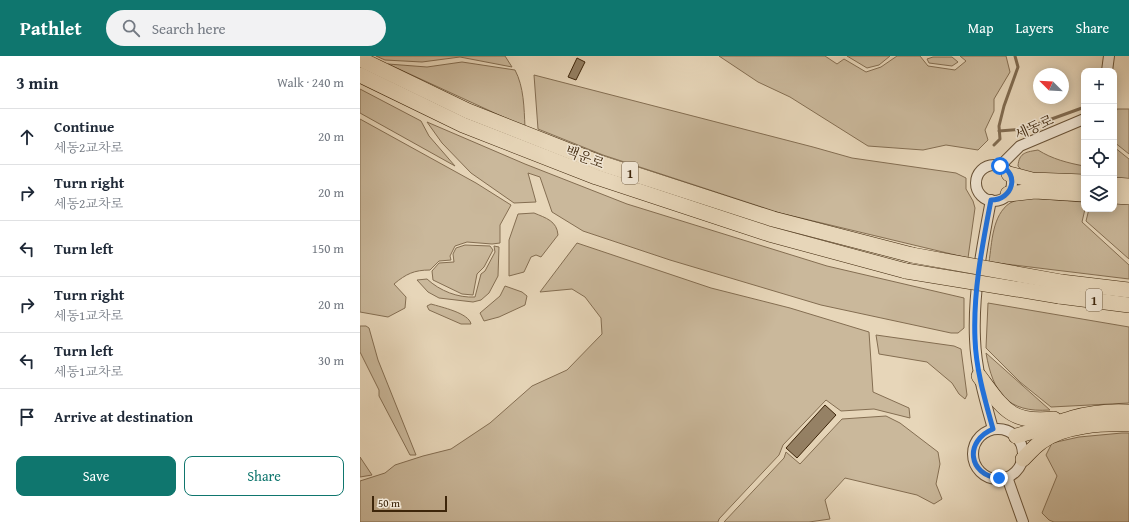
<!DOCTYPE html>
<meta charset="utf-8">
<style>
:root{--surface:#fff;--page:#f2f2f3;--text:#1f2937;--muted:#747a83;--line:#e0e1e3;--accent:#0f766e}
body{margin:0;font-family:"Gentium Book Plus","Noto Serif KR",serif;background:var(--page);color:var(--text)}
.controls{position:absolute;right:12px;top:12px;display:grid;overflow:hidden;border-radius:8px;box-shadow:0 2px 10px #0003}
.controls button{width:36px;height:36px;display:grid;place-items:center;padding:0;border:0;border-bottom:1px solid var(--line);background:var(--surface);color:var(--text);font:20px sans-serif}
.compass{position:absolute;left:673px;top:12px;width:36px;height:36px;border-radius:50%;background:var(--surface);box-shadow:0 2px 10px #0003;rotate:294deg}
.scale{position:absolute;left:12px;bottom:10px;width:75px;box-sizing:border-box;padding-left:4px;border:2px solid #3d250a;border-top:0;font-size:11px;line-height:14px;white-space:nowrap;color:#3d250a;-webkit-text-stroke:3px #efe4d2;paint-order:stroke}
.stop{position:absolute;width:12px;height:12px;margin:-9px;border:3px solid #1a73e8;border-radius:50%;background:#fff}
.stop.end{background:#1a73e8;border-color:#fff;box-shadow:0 1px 4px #0008}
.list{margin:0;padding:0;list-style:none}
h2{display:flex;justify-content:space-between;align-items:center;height:52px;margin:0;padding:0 16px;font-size:17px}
h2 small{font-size:13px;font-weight:400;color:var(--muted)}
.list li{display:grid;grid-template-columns:26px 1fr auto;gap:12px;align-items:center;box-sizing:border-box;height:56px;padding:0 16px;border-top:1px solid var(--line)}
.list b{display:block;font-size:15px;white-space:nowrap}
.list p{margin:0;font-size:13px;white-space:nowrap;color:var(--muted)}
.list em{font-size:13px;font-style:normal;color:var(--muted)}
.actions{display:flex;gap:8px;padding:12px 16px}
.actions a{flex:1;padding:9px 0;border:1px solid var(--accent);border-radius:8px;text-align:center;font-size:14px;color:var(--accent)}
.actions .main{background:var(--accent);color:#fff}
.icon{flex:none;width:22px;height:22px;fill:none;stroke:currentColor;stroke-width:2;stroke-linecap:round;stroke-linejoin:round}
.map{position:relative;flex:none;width:769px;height:466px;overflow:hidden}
header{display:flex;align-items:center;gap:24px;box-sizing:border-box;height:56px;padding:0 20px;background:var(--accent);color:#fff}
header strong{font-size:19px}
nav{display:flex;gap:22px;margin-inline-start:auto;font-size:14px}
.search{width:280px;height:36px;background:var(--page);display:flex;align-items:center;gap:10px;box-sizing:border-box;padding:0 14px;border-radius:22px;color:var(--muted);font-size:15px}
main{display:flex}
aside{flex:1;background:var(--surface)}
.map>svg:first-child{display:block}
</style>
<header>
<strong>Pathlet</strong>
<div class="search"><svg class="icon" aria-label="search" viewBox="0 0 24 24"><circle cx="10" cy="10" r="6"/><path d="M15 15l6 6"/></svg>Search here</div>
<nav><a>Map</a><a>Layers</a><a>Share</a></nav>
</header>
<main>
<aside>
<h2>3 min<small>Walk · 240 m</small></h2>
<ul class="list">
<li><svg class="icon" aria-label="ahead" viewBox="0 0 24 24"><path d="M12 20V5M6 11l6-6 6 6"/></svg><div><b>Continue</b><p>세동2교차로</p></div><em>20 m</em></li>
<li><svg class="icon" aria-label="right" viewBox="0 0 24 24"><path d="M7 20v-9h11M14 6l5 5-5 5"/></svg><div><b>Turn right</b><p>세동2교차로</p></div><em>20 m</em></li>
<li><svg class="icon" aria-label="left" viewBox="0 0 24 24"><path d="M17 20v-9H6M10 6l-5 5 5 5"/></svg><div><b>Turn left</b></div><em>150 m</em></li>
<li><svg class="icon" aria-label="right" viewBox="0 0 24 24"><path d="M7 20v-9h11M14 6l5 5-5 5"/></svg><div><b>Turn right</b><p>세동1교차로</p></div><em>20 m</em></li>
<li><svg class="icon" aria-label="left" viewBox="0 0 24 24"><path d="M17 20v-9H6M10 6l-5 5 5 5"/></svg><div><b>Turn left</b><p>세동1교차로</p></div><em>30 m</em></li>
<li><svg class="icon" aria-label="arrive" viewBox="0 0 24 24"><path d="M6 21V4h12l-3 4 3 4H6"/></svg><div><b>Arrive at destination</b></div></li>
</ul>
<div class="actions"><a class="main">Save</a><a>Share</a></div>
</aside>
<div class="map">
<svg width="769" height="466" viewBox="0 0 769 466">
<rect width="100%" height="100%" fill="#e7d6b9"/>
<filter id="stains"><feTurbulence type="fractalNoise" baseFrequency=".005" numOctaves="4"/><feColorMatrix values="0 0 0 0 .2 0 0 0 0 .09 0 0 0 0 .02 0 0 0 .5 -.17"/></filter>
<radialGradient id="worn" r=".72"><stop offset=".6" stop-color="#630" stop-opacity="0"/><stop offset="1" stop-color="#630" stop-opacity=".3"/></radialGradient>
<g fill="#cab89b" stroke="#846e52">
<path d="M16,0H145L152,11L100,1L62,6L25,4Z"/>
<path d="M359,0H465L477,8L484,3L506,16L521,11L537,0H560L568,10L595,14L606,5L600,0H646L650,16L634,43V55L625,74L628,84L618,94L586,89L563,94L508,90L430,41L398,26Z"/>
<path d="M487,0H530L519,9L507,12Z"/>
<path d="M573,1H592L598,6L592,10L569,7L567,3Z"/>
<path d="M102,6L155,14C164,31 164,52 165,71L28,8L67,11Z"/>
<path d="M174,19L453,91L492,102L596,117L606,122V133L613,145L615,152L608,202L420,157L243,99L178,73Z"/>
<path d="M0,33L61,65L69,80L95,110L0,57Z"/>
<path d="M757,53H769V98L754,86V63Z"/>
<path d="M0,63L116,127L151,149L140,169V187L132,188L107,186L95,190L90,200L91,204L79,205L70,214C54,214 46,218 34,228L46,241L45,252L28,261L0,256Z"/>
<path d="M67,66L165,108L267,148L467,210L604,242V272L598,277H591L461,249L310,204L223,175L192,156L180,121L168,117L176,146L154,147L111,117L82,87Z"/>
<path d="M754,91L769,103V124L754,123Z"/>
<path d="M678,94C692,103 708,107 724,110V121L663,116L658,110C659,96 667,96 678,94Z"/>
<path d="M669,142L724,146L725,153L722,166L769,209V223L629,206C632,187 632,159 650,147C655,144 663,143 669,142Z"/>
<path d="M754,147L769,148V203L726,165L729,153H754Z"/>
<path d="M174,157C186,162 197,165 198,179L181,201L176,199L171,201L164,216L149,220V184L158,158Z"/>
<path d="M217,187L351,232L430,252L509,276L513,336L549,352L550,362L514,353L481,355L466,344L423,389L419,399L359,463L358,466H0V425L25,417L35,409L63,400L91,393L130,367L172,330L207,314L242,278L241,262L225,241L212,233L180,236Z"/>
<path d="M105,189L130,190L133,194L124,211L117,218L113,239L102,238L73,224L72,215L79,207L94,206L93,198L96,192Z"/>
<path d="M134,190L139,191L138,220L129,237L121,244L113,246L79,242L68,236L57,224L67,223C80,235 98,242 115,241L121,218L125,215L135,196Z"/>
<path d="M145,230L162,236L167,240L165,249L139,261L124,265L120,257L140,240Z"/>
<path d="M628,247L769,271V347L691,351L660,326L626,292Z"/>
<path d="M71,248C81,251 109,257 111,268H101L69,254L67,250Z"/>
<path d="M0,270H6L9,272L18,304L56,399H50L19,340V334L0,296Z"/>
<path d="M516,279L594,290L601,293L607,339L605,343L599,338L592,327L567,306L519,298Z"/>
<path d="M626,297L690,354C647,357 633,337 626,297Z"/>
<path d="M526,360L540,367L578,396L580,408L576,428L582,443L574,448L557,439L485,422L465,444L470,463L449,466H364L424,402L426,396L440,408L482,363Z"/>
<path d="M762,377H769V466H694L689,464L682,457L697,420L686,399L692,387L719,381Z"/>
<path d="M0,401L12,419L0,421Z"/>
</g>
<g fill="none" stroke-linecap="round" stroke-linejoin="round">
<g stroke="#806b50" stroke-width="3">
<path d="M639,75L664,73L722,52"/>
<path d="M634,89L640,83L639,70L644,50L658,11L655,0"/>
</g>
</g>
<g fill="#958165" stroke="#3d250a">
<path d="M217,2L225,6L216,24L208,21Z"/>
<path d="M465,349L476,359L437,402L426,392Z"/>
</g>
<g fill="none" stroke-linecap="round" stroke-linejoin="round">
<defs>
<g id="minor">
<path d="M747,15L749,0"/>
<circle cx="634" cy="127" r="18"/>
<path d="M640,110L660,90L724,63"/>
<path d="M631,144C622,191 613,236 615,283C616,314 625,344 633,373"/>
<circle cx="638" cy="398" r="25"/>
<path d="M647,421L663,466"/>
</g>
<g id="highway">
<path d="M0,3L108,55L240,107L413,163L552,199"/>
<path d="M0,19L103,69L236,121L409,178L546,215"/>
<path d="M649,118L672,124L724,126"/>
<path d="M754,129L769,130"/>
<path d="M648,138L675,135L724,138"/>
<path d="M754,140L769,141"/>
<path d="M701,226L769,234"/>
<path d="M699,240L769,249"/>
<path d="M619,320C643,352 650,368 694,363"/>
<path d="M656,380C676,375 694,368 713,362C730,357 751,355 769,356"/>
<path d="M663,403C669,397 675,390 681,386C703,369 743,367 769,368"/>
</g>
</defs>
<use href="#minor" stroke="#685136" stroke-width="12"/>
<use href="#highway" stroke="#3d250a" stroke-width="16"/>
<use href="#minor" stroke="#efe4d2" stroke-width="10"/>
<use href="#highway" stroke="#e7d6b9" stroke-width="15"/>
<defs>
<g id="highway-bridge">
<path d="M552,199L701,226"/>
<path d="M546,215L699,240"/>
</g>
</defs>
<use href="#highway-bridge" stroke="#3d250a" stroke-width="16" stroke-linecap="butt"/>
<use href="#highway-bridge" stroke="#e7d6b9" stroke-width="15"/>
</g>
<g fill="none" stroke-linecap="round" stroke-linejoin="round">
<path stroke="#1a73e8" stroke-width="5" d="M639,422C608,419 604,385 633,373C625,344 616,314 615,283C613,236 622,191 631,144C653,144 660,117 640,110"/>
</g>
<g text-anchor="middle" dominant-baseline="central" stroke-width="3" stroke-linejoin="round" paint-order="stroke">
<g fill="#efe4d2" stroke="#725e46" stroke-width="1">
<rect x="262" y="106" width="16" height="22" rx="3"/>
<rect x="726" y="233" width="16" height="22" rx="3"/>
</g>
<g font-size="13" font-weight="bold" fill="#3d250a">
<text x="270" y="117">1</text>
<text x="734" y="244">1</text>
</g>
<g font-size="14" fill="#3d250a" stroke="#efe4d2">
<text transform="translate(674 71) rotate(-24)">세동로</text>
<text transform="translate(225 101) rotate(21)">백운로</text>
</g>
</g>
<rect width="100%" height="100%" filter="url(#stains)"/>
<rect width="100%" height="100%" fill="url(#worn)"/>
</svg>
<div class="controls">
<button>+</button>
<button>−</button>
<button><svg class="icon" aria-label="locate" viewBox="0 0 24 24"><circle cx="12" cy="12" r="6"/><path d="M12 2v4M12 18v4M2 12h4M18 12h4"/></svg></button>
<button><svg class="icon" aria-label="layers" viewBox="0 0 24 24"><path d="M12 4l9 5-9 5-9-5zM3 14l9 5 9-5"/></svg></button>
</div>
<svg class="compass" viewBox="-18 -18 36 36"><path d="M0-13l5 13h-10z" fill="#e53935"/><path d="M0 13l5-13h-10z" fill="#747a83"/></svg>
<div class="scale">50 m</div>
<div class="stop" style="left:640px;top:110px"></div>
<div class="stop end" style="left:639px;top:422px"></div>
</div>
</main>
